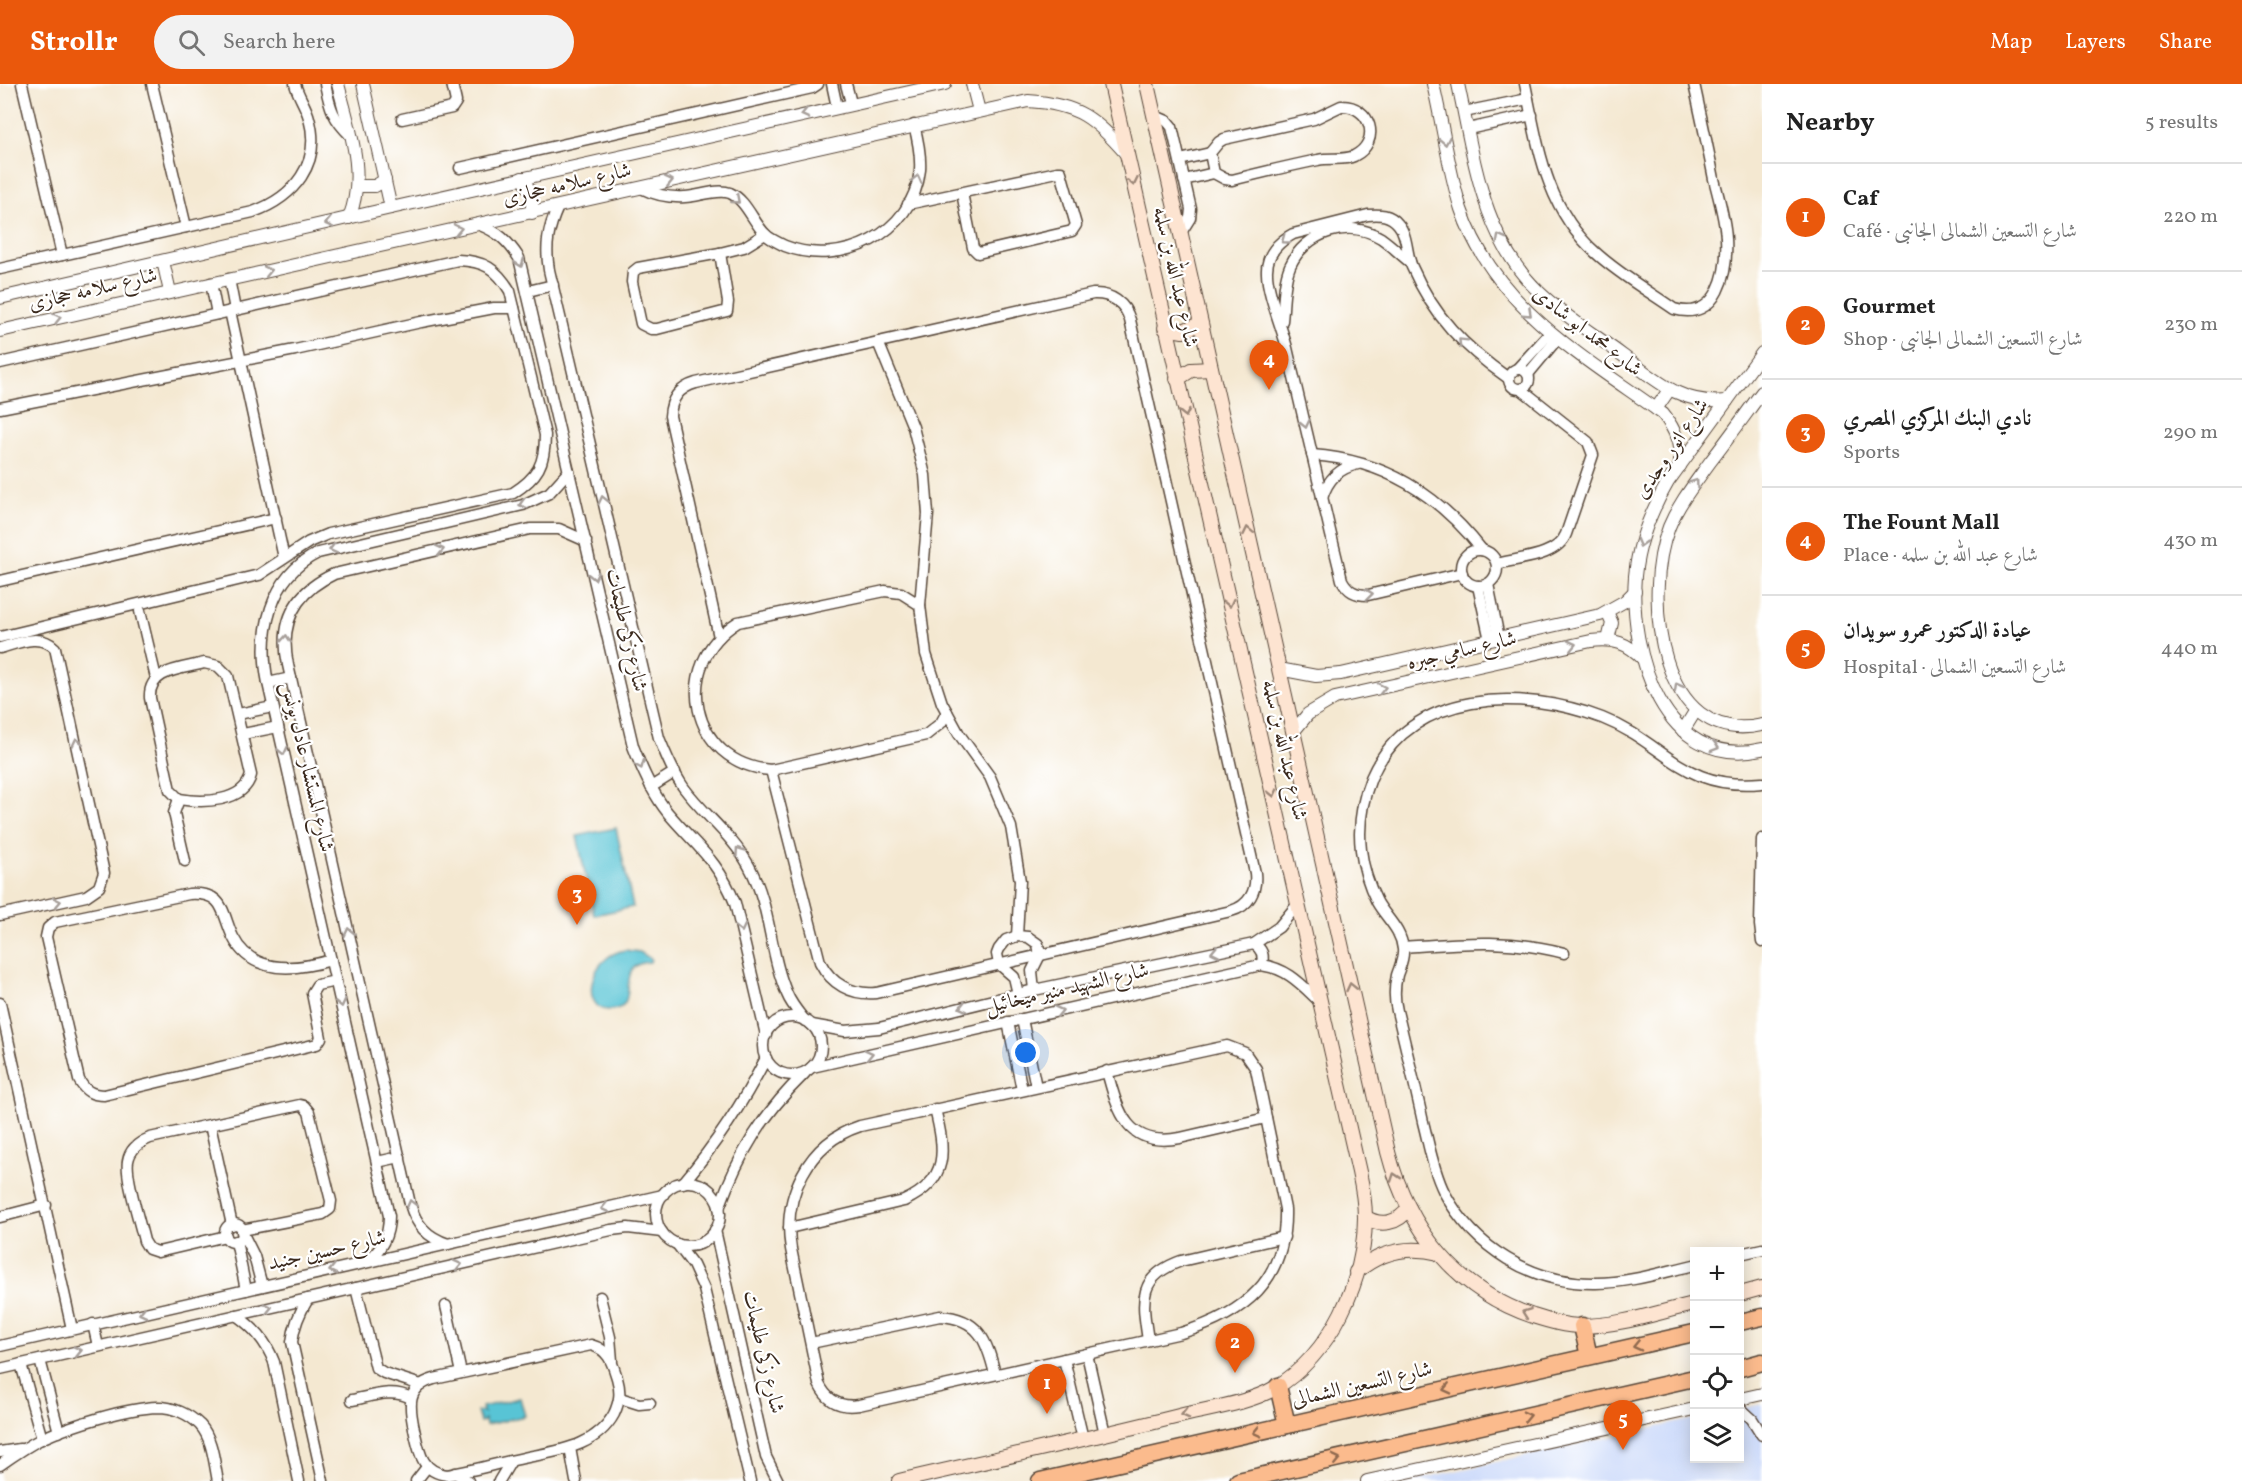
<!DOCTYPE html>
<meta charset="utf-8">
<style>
:root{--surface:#fff;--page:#f2f2f2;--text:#222;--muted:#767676;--line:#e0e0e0;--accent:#ea580c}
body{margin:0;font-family:Vollkorn,Amiri,serif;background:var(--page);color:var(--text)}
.controls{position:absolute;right:18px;bottom:18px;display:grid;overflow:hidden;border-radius:0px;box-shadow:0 3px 15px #0003}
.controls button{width:54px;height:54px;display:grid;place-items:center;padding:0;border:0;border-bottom:2px solid var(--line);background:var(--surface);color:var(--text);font:30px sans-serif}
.you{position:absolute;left:1026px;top:969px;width:21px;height:21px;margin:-15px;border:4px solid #fff;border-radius:50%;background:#1a73e8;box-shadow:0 0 0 9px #1a73e833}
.badge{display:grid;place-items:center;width:39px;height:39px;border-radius:50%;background:var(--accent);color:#fff;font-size:20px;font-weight:700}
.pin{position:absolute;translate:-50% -50px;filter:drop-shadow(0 2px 3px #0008)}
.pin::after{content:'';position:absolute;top:32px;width:21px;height:18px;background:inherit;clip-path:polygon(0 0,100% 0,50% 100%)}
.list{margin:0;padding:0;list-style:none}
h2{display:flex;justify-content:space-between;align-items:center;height:78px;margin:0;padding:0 24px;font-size:26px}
h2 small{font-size:20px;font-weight:400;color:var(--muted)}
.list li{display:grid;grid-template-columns:39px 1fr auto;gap:18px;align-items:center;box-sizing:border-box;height:108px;padding:0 24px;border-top:2px solid var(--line)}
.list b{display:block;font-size:22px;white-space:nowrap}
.list p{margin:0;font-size:20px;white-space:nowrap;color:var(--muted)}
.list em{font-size:20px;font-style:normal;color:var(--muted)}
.icon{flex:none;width:33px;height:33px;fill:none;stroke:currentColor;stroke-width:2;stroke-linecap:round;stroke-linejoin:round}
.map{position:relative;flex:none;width:1762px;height:1397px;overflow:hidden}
header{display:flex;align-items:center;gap:36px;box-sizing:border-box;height:84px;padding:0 30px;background:var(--accent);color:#fff}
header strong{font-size:28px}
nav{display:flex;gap:33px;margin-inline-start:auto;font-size:21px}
.search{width:420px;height:54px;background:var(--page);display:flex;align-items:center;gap:15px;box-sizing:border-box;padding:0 21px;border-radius:33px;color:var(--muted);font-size:22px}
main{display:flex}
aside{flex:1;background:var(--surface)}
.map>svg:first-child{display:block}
</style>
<header>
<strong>Strollr</strong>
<div class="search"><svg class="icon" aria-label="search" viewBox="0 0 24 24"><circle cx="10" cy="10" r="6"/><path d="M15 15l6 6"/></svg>Search here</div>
<nav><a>Map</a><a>Layers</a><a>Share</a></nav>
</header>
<main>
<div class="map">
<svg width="1762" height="1397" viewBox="0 0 1762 1397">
<rect width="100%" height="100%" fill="#fff"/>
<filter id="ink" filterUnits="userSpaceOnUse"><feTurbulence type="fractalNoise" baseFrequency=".0167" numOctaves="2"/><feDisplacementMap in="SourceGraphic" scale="12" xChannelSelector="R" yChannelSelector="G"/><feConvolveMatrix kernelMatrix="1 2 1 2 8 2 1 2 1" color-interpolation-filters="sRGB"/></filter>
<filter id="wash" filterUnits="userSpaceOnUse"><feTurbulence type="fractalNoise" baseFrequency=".008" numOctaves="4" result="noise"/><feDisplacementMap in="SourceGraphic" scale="24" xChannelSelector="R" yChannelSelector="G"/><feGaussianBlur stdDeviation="1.35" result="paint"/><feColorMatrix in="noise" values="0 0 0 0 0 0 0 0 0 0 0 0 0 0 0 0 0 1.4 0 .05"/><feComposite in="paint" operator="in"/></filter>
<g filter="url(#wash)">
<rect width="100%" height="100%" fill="#f4e8d1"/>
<path fill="#cedbfa" d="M1762,1320V1397H1409L1694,1335V1374H1740V1325Z"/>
<g fill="#59c4d5" stroke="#4a777a" stroke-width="1.5">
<path d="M616,744L633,823L594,831L577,752Z"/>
<path d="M625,866L640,868L651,875L650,878C612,879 643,922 612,926C580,929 586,873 625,866Z"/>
<path d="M520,1314L525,1332L486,1341L484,1334V1337L480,1338L477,1328L482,1327L484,1330L482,1323Z"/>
</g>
</g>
<g filter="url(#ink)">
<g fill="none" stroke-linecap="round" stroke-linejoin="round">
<defs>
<g id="minor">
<path d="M22,0L62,171"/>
<path d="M152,0L186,143"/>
<path d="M325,0C330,24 333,35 351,52"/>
<path d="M832,0L837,23"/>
<path d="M846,0L851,19"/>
<path d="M1525,0C1538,62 1546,125 1596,169C1619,190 1648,207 1674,225C1718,238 1728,188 1726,154C1725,135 1719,115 1714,95C1708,64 1701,32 1694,0"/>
<path d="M1341,22C1371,21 1382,58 1354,72C1343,77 1330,73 1318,76C1289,82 1260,89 1232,96L1225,95L1214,89L1210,69L1219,58L1224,55L1314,35Z"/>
<path d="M1464,28L1528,15"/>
<path d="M1153,31L1167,37L1172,43L1191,125L1190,134L1180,150"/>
<path d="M402,35L452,24L456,18L452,0"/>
<path d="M1468,45L1532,31"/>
<path d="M1180,76L1210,69"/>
<path d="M460,84L812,4L818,0"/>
<path d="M1184,96L1214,89"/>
<path d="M641,104C655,111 669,114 685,113C698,113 717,104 730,109C746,116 753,138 765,150C770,155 779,159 785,162C841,184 913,150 920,86C921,71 918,56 914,41"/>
<path d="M908,120L1057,88H1061L1076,141L1072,147L1068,148L978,169L973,164L962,109"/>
<path d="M558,123C548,145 545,162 549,186L659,654C666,671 673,689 684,704C704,731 732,751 749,782C771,821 769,869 787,910C791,920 798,928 805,937"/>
<path d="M480,141C498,148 508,157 519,174L633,662C642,686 652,709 668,729C696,762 718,776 735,819L766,951"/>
<path d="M720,169L728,218L727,227L657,245H651L641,240L632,198L633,188L638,184Z"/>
<path d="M720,169L744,163L765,150"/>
<path d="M0,185L253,128C294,113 322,80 309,34C306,22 298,12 295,0"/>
<path d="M229,195L235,226"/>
<path d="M211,199L217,230"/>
<path d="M528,207L553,201"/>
<path d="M230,227L284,474"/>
<path d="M1282,237C1284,219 1283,199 1290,182C1305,148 1349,134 1381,154C1391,161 1400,170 1410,178"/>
<path d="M878,258L913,343L925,391L928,430L920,521L926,570L942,619L959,650L990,693L1011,743L1020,797L1017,852"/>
<path d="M0,279L458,176C484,177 496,184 510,207L545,351C545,380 538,393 513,409L328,450L309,458L259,491L0,553"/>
<path d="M1518,284L1550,249"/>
<circle cx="1519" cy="295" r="10"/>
<path d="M1528,290L1558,254"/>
<path d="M0,324L295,266L421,238L494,224H514"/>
<path d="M1312,371C1384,376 1438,410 1482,466"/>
<path d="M1322,414C1328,395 1339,384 1358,380"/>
<circle cx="1479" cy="484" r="18"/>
<path d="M1497,480C1519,474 1557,473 1566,450L1593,371L1588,358L1521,305"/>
<path d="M1462,489L1368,511C1355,511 1348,507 1342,496C1323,419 1305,342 1287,264C1282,244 1267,208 1267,189C1266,171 1278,158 1293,150L1368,131C1380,130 1390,130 1398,140C1408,151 1406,170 1412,183C1434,233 1464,263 1508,294"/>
<path d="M0,497L276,434"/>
<path d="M1488,500L1499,554"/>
<path d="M1478,502L1490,556"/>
<path d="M920,521L901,509L885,507L738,538C670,580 690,680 771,686L926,651L941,639L947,628"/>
<path d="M140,527L156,594"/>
<path d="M719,553L670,332C671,314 679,304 696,299L1093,210C1111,209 1125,219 1130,236L1255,789C1257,807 1249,822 1231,827L876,909C851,911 831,900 820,878L771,686"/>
<path d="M0,564C18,559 40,549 55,564L104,789L99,803L86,812L0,831"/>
<path d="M204,579L218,582L228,592L251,691C244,719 202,719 179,715L170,706L150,614C148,585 183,585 204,579Z"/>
<path d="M268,599L291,594"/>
<path d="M238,630L273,623"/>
<path d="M243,650L278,643"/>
<path d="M651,703L675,688"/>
<path d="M179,715L174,729L185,777"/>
<path d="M1762,755L1760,841L1762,858"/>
<path d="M1254,860C1262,865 1265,872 1261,881"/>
<path d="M1403,863C1461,859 1507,854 1564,869"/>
<path d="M331,876C297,886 252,892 233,853C221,827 225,808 189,810L55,838L48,844L46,853L79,996C85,1007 92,1011 104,1011L317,960L321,954L312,909L317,901L336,897"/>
<path d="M1018,910L1014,893L999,880L997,870L999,865L1006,856L1017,852L1028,853L1038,860L1040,871L1032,887L1034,906"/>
<path d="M0,919L72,1245"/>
<circle cx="792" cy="962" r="29"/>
<path d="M1022,935L1036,1003"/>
<path d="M1008,938L1022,1006"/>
<path d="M812,941L845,947L879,944L1034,906L1254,860L1279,843L1298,820"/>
<path d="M1227,962L1245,969L1256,985L1285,1125C1287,1196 1245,1230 1181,1249L859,1321C840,1324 827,1317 819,1300L791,1165C782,1112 808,1059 860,1042Z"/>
<path d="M812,983L1261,881C1287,884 1301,900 1320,918"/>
<path d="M1107,987C1118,1029 1128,1064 1180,1054L1266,1034"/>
<path d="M210,1041L232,1141"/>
<path d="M377,1078L400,1073"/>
<circle cx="688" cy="1130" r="32"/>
<path d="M683,1099C716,1060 743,1019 766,974"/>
<path d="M719,1124C739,1069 763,1030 805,989"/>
<path d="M0,1133L46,1121"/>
<circle cx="234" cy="1149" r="9"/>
<path d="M789,1144L904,1117C950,1096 945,1066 935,1025"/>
<path d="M715,1146L766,1373L778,1397"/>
<path d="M242,1148L254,1172L262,1202"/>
<path d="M226,1152L158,1168L149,1165L144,1157C140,1139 125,1093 128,1077C130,1065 140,1058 150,1054L300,1021L304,1022L309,1028L331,1117L330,1125L323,1130L242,1146"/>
<path d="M236,1157L246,1206"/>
<path d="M448,1160C427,1153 416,1141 410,1120L288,581C279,538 295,508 334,490L530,445H559L586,457"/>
<path d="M677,1160L693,1181L704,1205L750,1397"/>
<path d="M1740,1170L1762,1165"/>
<path d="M366,1178C382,1166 389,1152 389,1132L268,599C258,550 269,493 318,469L523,421L549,409L569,387"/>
<path d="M1694,1181C1663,1188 1629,1199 1596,1199C1532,1200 1474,1164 1444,1108C1433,1086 1429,1061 1423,1038C1415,1001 1406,964 1397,927C1394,915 1394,904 1397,891C1400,882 1404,875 1403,865C1401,845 1386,834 1377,818C1369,802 1363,783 1361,766C1358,741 1362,717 1371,694C1410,604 1523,604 1602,634C1666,659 1682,707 1762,699"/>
<path d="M356,1204L376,1284L384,1289L421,1301"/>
<path d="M600,1213L610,1253L612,1277"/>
<path d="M308,1215C299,1229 294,1241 292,1258L323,1397"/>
<path d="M446,1222L461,1289"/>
<path d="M236,1231C254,1244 266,1257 274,1278L299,1397"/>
<path d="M93,1240L98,1262"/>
<path d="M1148,1256C1142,1217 1137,1193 1181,1177L1284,1153"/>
<path d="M811,1259L940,1232C979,1234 987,1257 995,1290"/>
<path d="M591,1261C609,1266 612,1278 617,1294C621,1308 620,1317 614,1330C595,1365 554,1367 519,1375C495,1380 471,1387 447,1391C421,1388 419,1367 414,1345C409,1322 406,1303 434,1295Z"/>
<path d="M0,1262L663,1111"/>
<path d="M1087,1270L1105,1350"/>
<path d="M1064,1275L1083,1355"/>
<path d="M40,1276L59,1348"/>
<path d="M21,1280L42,1355"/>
<path d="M0,1285L611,1146L628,1144L662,1148"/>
<path d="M620,1314L639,1320L650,1319"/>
<path d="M352,1316C373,1312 392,1304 411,1314"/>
<path d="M1740,1324L1752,1335L1762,1351"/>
<path d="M570,1364L576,1397"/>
<path d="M0,1368L20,1365"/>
<path d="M0,1381C14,1371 27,1362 43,1354C72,1341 126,1324 158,1323C173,1323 189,1330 200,1341C213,1355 214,1379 218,1397"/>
<path d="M455,1389L468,1397"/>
<path d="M416,1397L427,1383"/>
<path d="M499,1397L511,1377"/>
</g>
<g id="tertiary">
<path d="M338,0C349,44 367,89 349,134"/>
<path d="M363,0L391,124"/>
<path d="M972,0L979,27"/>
<path d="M1433,0C1443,41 1448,85 1461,125C1494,223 1584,273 1663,330C1676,346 1681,361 1680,382"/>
<path d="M1458,0C1474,73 1482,154 1539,208C1564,232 1595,251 1622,271C1657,297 1681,321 1727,317"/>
<path d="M522,94L532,110V129"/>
<path d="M358,102H375L385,96"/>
<path d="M163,177L170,208"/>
<path d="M0,214L391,124L945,0"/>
<path d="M0,247L1028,17C1078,20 1095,34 1127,71"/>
<path d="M1762,269L1668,398C1651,427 1638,458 1635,492C1629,568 1663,687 1762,665"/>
<path d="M1762,308C1745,331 1728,355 1710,378C1695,399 1679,419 1669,443C1642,511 1659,664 1762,641"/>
<path d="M1656,325L1669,306"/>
<path d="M1607,528L1612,539L1608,556"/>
<path d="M1279,585L1316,592L1341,590L1600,531L1625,517L1635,507"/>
<path d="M1294,647L1308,630L1335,614L1591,557C1613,554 1628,559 1643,575"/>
<path d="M1683,647L1696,626"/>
<path d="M1740,1315L1762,1310"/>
<path d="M1367,1397L1694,1325"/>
</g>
<g id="secondary">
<path d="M1147,0L1388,1068C1408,1145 1456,1206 1533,1232C1549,1237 1565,1242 1582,1242C1619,1242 1658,1228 1694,1220"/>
<path d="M1165,244L1183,247L1200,240"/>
<path d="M1177,295L1191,286L1211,285"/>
<path d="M1365,1133C1380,1143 1398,1140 1409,1124"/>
<path d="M1356,1188C1381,1167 1408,1161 1439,1169"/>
<path d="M1740,1210L1762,1204"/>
<path d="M899,1397C991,1376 1083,1356 1175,1333C1206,1325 1248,1320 1275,1304C1331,1270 1365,1197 1365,1133C1365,1118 1362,1102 1359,1088L1111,0"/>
</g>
<g id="primary">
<path d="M1740,1238L1762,1233"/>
<path d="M1582,1242L1589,1272"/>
<path d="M1740,1284L1762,1278"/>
<path d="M1278,1302L1287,1341"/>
<path d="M1040,1397L1694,1249"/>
<path d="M1238,1397L1694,1294"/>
</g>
</defs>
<use href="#minor" stroke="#574639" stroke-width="13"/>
<use href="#tertiary" stroke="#574639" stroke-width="14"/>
<use href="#secondary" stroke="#574639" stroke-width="16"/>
<use href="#primary" stroke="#574639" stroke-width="19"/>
<use href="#minor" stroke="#fff" stroke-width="10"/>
<use href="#tertiary" stroke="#fff" stroke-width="12"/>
<use href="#secondary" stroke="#fde4d1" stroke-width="14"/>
<use href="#primary" stroke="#fbbb8d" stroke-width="16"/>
</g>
<defs><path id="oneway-chevron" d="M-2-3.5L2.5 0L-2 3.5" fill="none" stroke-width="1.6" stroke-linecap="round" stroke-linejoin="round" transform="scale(1.5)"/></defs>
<g stroke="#a79f9a">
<use href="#oneway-chevron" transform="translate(805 30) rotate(167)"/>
<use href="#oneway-chevron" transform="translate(1445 57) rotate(79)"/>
<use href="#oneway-chevron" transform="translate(917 95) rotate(-76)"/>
<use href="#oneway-chevron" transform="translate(669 97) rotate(-13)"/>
<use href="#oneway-chevron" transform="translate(736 116) rotate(41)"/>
<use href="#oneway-chevron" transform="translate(329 139) rotate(167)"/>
<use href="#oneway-chevron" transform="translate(458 145) rotate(-12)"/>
<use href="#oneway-chevron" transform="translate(1500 154) rotate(-118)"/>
<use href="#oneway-chevron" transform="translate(1285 156) rotate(144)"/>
<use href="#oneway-chevron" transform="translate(520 179) rotate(70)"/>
<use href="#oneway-chevron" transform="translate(268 187) rotate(-12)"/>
<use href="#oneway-chevron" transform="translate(1528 229) rotate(43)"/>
<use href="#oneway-chevron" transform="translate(57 234) rotate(-13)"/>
<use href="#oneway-chevron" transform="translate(1462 258) rotate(-135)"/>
<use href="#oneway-chevron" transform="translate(1305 340) rotate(77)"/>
<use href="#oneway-chevron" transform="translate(1695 399) rotate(-54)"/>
<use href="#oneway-chevron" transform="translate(603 416) rotate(-103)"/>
<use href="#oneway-chevron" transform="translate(523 420) rotate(164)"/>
<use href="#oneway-chevron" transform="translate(1641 459) rotate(105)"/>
<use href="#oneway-chevron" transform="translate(333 465) rotate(166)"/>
<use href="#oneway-chevron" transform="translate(440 466) rotate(-13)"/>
<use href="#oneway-chevron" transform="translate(594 492) rotate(77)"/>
<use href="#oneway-chevron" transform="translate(1369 510) rotate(-7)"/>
<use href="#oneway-chevron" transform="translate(286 555) rotate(-86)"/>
<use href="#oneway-chevron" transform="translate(1572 561) rotate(-13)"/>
<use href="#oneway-chevron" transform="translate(1678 603) rotate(-119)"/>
<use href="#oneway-chevron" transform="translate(1382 604) rotate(-12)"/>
<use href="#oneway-chevron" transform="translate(77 658) rotate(-102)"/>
<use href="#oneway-chevron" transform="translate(1715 663) rotate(16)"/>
<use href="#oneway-chevron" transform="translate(283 667) rotate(77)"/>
<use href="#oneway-chevron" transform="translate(640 681) rotate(68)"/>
<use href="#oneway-chevron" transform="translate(739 767) rotate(-125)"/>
<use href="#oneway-chevron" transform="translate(57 818) rotate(-12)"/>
<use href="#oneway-chevron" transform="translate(741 844) rotate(77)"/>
<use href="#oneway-chevron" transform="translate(349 848) rotate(-103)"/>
<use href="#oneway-chevron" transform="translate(1215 868) rotate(168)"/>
<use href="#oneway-chevron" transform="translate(341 919) rotate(77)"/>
<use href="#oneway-chevron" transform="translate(963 923) rotate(166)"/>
<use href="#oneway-chevron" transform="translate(1059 927) rotate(-13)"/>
<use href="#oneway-chevron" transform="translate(869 970) rotate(-13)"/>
<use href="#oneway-chevron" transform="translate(411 1120) rotate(-104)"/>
<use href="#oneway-chevron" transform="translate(605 1124) rotate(167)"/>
<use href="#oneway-chevron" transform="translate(458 1181) rotate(-13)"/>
<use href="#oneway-chevron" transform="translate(333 1186) rotate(167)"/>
<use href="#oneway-chevron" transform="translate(268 1224) rotate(-13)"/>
<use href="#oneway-chevron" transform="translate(143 1229) rotate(167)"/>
<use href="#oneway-chevron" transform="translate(78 1267) rotate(-13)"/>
</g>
<g stroke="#9c8778">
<use href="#oneway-chevron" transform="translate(1133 98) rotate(78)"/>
<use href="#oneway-chevron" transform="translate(1185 329) rotate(77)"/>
<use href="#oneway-chevron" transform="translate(1248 447) rotate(-102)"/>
<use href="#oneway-chevron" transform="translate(1229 519) rotate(77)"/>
<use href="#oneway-chevron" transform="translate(1273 709) rotate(77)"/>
<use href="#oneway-chevron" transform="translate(1351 903) rotate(-103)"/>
<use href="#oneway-chevron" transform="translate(1395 1093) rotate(-109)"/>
<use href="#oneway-chevron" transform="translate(1526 1229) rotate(-160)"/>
<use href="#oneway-chevron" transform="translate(1185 1330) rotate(166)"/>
</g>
<g stroke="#916b50">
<use href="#oneway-chevron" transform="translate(1637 1262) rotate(167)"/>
<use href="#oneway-chevron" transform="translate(1447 1305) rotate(167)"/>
<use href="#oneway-chevron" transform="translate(1527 1332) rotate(-13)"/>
<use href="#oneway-chevron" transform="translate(1257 1348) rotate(167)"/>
<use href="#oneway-chevron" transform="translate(1336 1375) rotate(-13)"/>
</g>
</g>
<g text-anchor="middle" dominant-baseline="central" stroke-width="4.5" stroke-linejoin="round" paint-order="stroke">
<g font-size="21" fill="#3b2a1e" stroke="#fff">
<text transform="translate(567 101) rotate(-13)">شارع سلامه حجازى</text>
<text transform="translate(1175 193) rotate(77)">شارع عبد الله بن سلمه</text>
<text transform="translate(93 206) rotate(-13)">شارع سلامه حجازى</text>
<text transform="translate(1587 248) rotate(38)">شارع محمد ابو شادى</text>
<text transform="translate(1672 365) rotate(-56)">شارع انور وجدى</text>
<text transform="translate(626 546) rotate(77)">شارع زكى طليمات</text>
<text transform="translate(1462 567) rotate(-13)">شارع سامي جبره</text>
<text transform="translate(1284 666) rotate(77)">شارع عبد الله بن سلمه</text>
<text transform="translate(307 683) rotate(77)">شارع المستشار عادل يونس</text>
<text transform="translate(1067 905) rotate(-13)">شارع الشهيد منير ميخائيل</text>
<text transform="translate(327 1167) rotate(-13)">شارع حسين جنيد</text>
<text transform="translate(763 1268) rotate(77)">شارع زكى طليمات</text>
<text transform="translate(1362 1301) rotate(-13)">شارع التسعين الشمالى</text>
</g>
</g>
</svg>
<div class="controls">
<button>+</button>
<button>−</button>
<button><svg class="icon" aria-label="locate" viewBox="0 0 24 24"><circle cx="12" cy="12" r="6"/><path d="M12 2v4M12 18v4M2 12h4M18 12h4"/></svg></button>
<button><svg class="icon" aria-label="layers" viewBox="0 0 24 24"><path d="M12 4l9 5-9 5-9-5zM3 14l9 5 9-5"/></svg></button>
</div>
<div class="you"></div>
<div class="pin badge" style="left:1047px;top:1330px">1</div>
<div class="pin badge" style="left:1235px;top:1289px">2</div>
<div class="pin badge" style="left:577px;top:841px">3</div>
<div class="pin badge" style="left:1269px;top:306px">4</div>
<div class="pin badge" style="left:1623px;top:1366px">5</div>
</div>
<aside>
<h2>Nearby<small>5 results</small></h2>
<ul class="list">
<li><span class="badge">1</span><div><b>Caf</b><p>Café · شارع التسعين الشمالى الجانبى</p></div><em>220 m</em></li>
<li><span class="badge">2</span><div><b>Gourmet</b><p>Shop · شارع التسعين الشمالى الجانبى</p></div><em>230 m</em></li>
<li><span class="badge">3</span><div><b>نادي البنك المركزي المصري</b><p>Sports</p></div><em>290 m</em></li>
<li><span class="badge">4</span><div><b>The Fount Mall</b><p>Place · شارع عبد الله بن سلمه</p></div><em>430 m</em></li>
<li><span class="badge">5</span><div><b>عيادة الدكتور عمرو سويدان</b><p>Hospital · شارع التسعين الشمالى</p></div><em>440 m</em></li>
</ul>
</aside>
</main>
